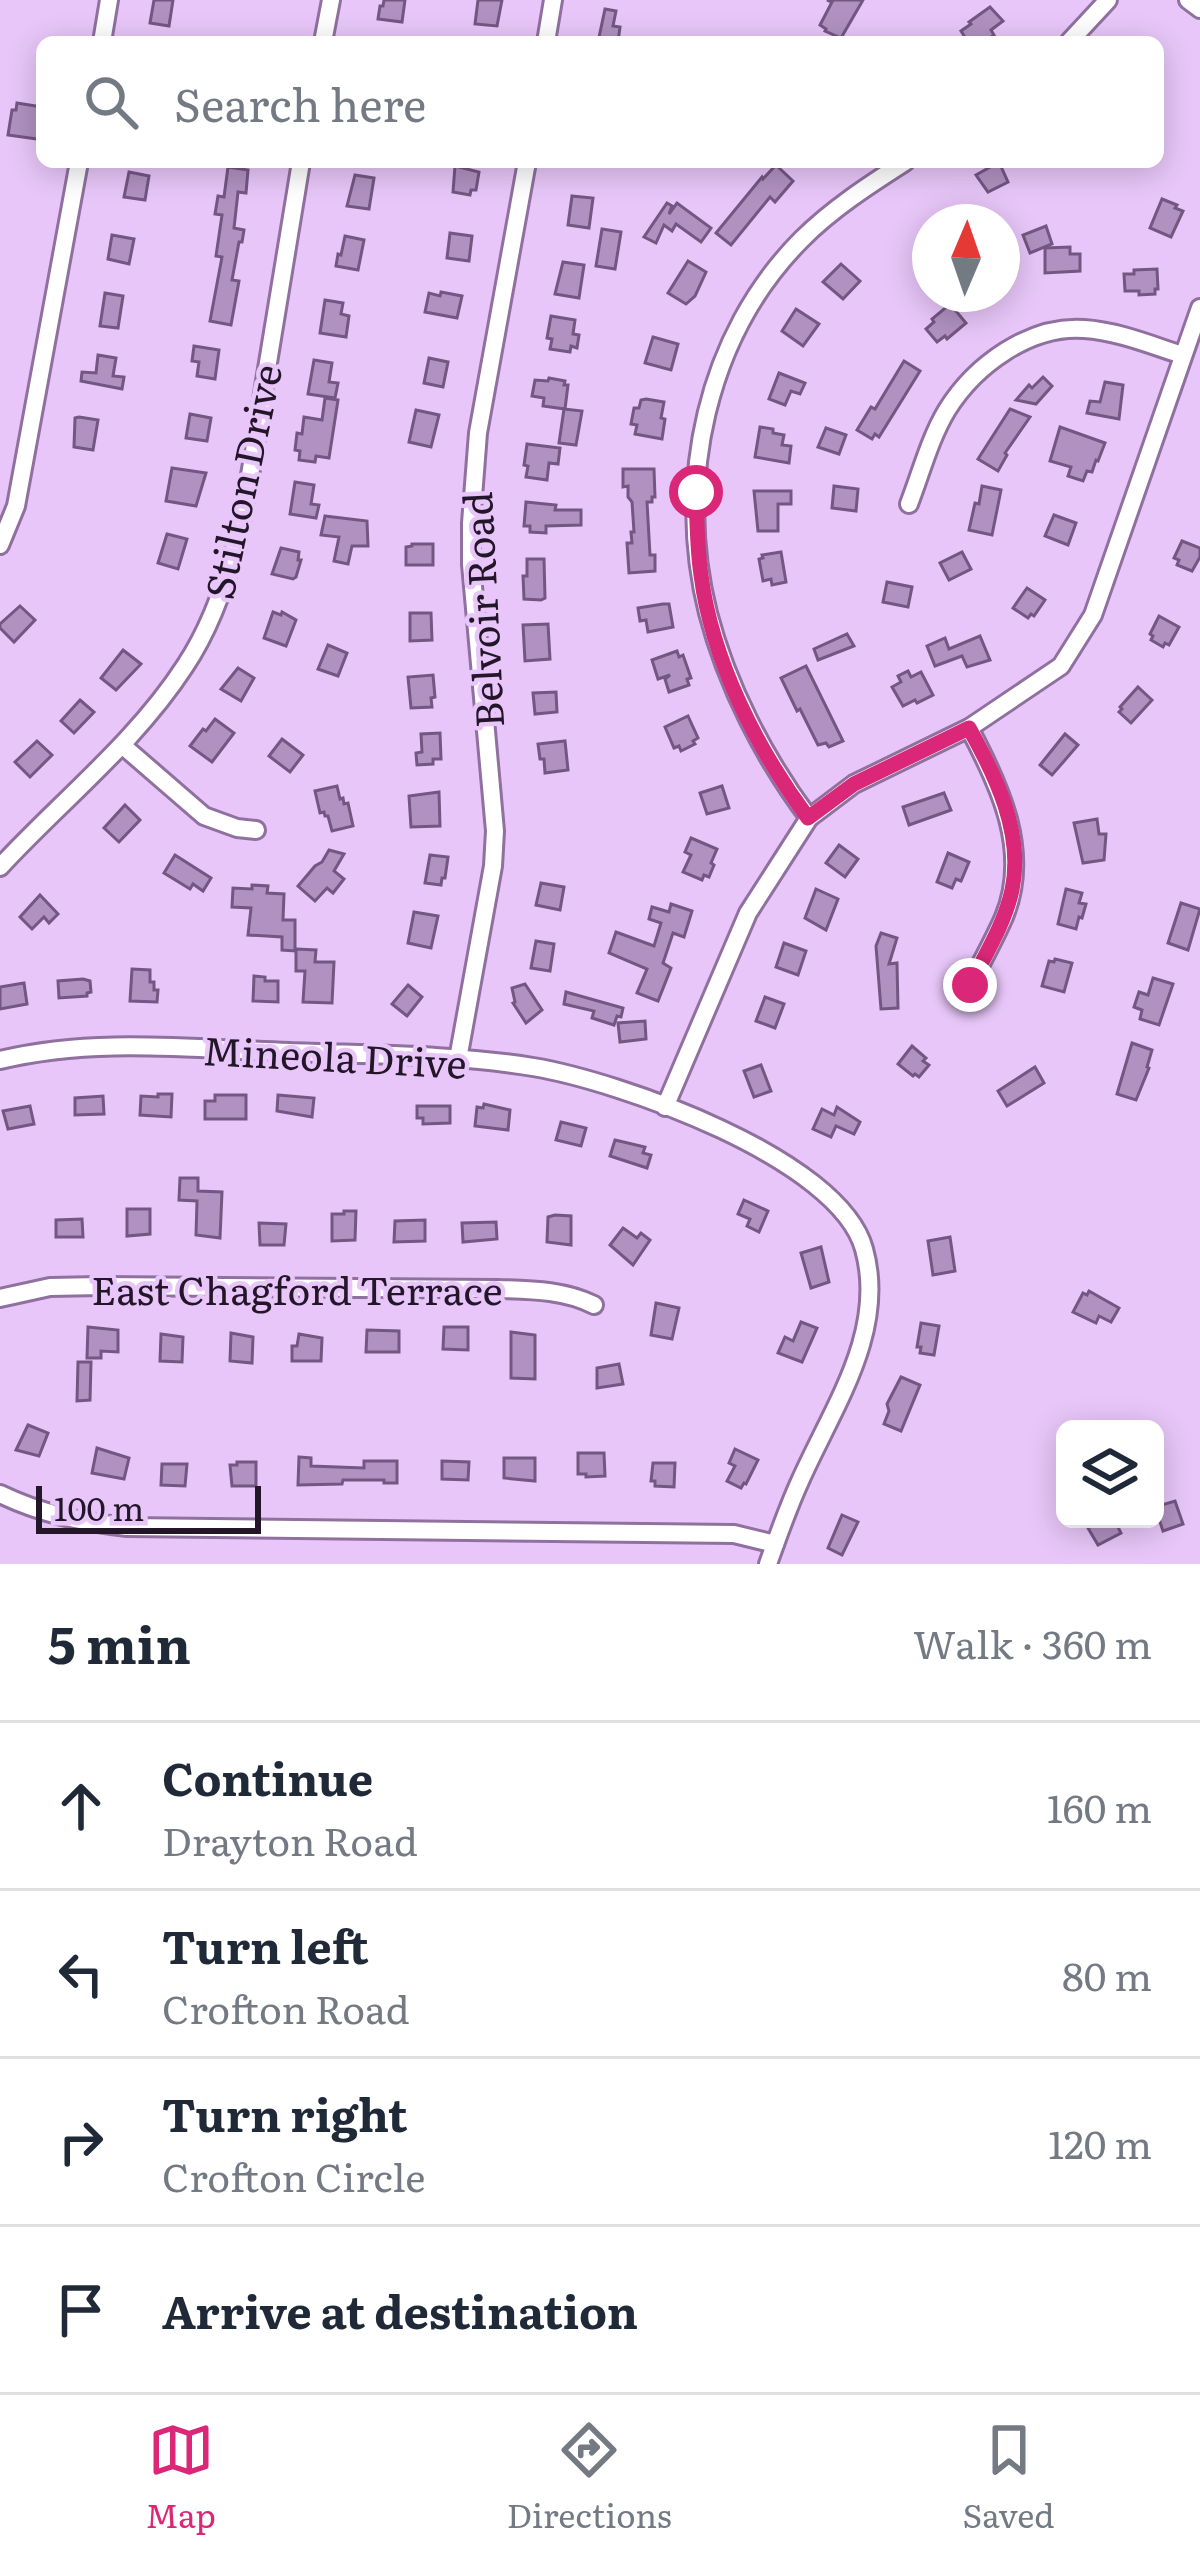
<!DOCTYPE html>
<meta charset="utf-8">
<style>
:root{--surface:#fff;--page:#f6f6f7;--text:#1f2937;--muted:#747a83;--line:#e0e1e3;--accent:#db2777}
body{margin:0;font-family:Literata,serif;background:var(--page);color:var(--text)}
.controls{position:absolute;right:36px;bottom:36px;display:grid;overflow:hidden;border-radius:18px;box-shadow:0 6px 30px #0003}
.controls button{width:108px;height:108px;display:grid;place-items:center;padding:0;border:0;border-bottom:3px solid var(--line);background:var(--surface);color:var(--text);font:60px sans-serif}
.compass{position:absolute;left:912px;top:204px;width:108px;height:108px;border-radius:50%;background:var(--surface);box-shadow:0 6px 30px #0003;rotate:2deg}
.scale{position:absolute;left:36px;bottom:30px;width:225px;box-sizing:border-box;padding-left:12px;border:6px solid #221628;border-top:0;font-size:33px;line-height:42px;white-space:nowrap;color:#221628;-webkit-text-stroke:9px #e8c6f9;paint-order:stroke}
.stop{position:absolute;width:36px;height:36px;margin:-27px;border:9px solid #db2777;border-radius:50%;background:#fff}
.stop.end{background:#db2777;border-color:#fff;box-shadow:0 3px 12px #0008}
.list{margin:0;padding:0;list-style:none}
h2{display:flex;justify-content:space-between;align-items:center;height:156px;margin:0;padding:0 48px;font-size:51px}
h2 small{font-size:39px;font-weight:400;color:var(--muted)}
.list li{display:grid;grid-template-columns:78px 1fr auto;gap:36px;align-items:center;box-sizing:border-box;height:168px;padding:0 48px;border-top:3px solid var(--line)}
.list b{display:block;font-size:45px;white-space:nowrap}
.list p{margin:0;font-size:39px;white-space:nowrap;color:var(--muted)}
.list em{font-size:39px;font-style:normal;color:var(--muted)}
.icon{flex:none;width:66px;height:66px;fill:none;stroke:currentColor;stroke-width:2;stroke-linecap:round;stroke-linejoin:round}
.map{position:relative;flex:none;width:1200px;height:1564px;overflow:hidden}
.search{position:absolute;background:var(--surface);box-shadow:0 6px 30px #0003;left:36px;right:36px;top:36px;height:132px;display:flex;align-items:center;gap:30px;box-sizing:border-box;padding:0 42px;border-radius:18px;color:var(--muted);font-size:45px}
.sheet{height:828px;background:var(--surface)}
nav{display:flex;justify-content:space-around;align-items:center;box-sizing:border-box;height:168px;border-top:3px solid var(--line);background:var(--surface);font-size:33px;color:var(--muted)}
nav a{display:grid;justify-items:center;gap:6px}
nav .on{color:var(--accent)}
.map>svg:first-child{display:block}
</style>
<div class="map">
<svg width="1200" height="1564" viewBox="0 0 1200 1564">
<rect width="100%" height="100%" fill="#e8c6f9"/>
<g fill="#b191c1" stroke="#745682" stroke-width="3">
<path d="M154,0H173L169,26L150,23Z"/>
<path d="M384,0H405L402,22L378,19L380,6H383Z"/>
<path d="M478,0H502L497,26L475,24Z"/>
<path d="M827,0H863L841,38L825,31L826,29L820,25L832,2Z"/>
<path d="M990,7L1003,21L991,30L994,35L983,42H968L961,31L971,24L969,22Z"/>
<path d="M605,9L616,11L613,26L620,27L618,42H598Z"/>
<path d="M17,103L42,107L37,139L8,135L12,110H16Z"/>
<path d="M999,162L1008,182L988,192L976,175Z"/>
<path d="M776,165L793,181L775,202L770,197L731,245L716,233L762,177L763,179Z"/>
<path d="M455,166L479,172L476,190H471L470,195L453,192Z"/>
<path d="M228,167L248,170L246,193L238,192L234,228L244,230L242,242H239L232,280L239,281L231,325L210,321L222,257L216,256L222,215L215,214L218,196L224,197Z"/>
<path d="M129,172L149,176L145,200L124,197Z"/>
<path d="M355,175L374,178L369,209L347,206Z"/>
<path d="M572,196L593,198L589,228L568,225Z"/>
<path d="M1162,199L1177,205L1175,208L1183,211L1171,237L1150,228Z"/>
<path d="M667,203L672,206L669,214L677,203L711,228L701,242L676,224L672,231L664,225L656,243L644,237Z"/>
<path d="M1046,226L1052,244L1030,253L1023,235Z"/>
<path d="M602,229L621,232L615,269L596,266Z"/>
<path d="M450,233L472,236L469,261L447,258Z"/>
<path d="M112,235L134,239L129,264L108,259Z"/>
<path d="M345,236L364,240L358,270L336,266L338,254L341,255Z"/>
<path d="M1070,247V254H1080V271L1045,273V248Z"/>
<path d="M688,261L706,272L695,296L686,304L668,293Z"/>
<path d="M563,262L584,265L579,298L555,294Z"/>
<path d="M841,264L860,281L843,299L823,282Z"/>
<path d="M1157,269L1158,289H1155V294L1139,295V291H1125L1124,274H1134V270Z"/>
<path d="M441,292L462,296L457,318L425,312L429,293L440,296Z"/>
<path d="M105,293L123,296L118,328L100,326Z"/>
<path d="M325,300L343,303L341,314L349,316L346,337L320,333Z"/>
<path d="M950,304L966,323L947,339L945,336L937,342L926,329L934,322L932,319Z"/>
<path d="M796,309L819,324L803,346L782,331Z"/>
<path d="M551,316L575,320L573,334L579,335L577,348L571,346L570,352L550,349L552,339L547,338Z"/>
<path d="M653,337L678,344L671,370L645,363Z"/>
<path d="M194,346L219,350L215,379L197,376L199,362L192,361Z"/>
<path d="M98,355L116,358L113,376L124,377L122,389L81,381L82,372L96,373Z"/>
<path d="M429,358L448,362L443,387L424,383Z"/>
<path d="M314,360L332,363L329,382L338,383L335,398L308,394Z"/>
<path d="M904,361L920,371L879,437L875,434L872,439L857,430L871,407L875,409Z"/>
<path d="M779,373L805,383L800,394L791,391L785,405L769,399Z"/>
<path d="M1043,377L1052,386L1036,404L1016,400L1029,385L1032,388Z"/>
<path d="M549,378L565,381L564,385H568L565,409L543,406L544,398L532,396L535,380L548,381Z"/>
<path d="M1105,382L1123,385L1119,419L1087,413L1090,401L1100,402Z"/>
<path d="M325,398L338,400L329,458L316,456L315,462L299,460L300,451L295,450L297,433L302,434L304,417L322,420Z"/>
<path d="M646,399L664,402L661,418L665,419L662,439L635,434L637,425L631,424L634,408H639L641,400Z"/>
<path d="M564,409L582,411L576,445L559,443Z"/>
<path d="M1010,409L1030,417L1005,453L1007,455L998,471L978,459Z"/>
<path d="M416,410L439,415L431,447L409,442Z"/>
<path d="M190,414L211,418L207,441L186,438Z"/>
<path d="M79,417L98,420L93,450L74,447L75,418Z"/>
<path d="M760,427L773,429V433L784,435L782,445L791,446L789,463L755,457Z"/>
<path d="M1060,427L1105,443L1098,461L1096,460L1092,472L1087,471L1083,481L1068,476L1071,467L1050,461Z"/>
<path d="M826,428L846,435L839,454L818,447Z"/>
<path d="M527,444L560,448L558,464L549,463L547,480L526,477L528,466L524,465Z"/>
<path d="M172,468L206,473L196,506L166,501Z"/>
<path d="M623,469H654L655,497H652V502H647L650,555H655V571L629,573L627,543H632L631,532H634L632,502L628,497V486L623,487Z"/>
<path d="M295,482L314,485L311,504L319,505L316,518L290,514Z"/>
<path d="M834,486L858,489L856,511L832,508Z"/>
<path d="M982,486L1001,490L992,535L969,530L975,503L979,504Z"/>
<path d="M754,491H791V504H778V531H758Z"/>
<path d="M526,502L556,505L555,510H581V525L546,526V533L530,532V526H524Z"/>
<path d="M1054,515L1076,523L1068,545L1045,536Z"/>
<path d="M325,516L367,521L368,546H352L348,564L334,561L339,537L321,535Z"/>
<path d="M167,534L187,539L178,569L158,563Z"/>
<path d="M1182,541L1200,548V557L1192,571L1177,565L1179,560L1174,558Z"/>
<path d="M412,544H433V565H406V547L412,546Z"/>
<path d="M281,548L299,552L298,560H301L296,577L293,579L272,574Z"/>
<path d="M781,552L786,582L772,585L771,579L763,581L759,559L763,558L762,555Z"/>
<path d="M962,552L971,569L949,580L940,563Z"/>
<path d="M527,559H544L545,598L541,600L524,599L523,576H527Z"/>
<path d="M887,582L912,587L908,607L883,602Z"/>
<path d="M1027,588L1045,600L1034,616L1031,614L1028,618L1013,608Z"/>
<path d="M663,604H669L673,627L648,632L646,620L640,621L638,608Z"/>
<path d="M20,606L35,620L14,642L0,628V624Z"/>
<path d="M273,612L281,615L282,612L296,620L286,646L264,638Z"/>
<path d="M410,613H431L432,640L410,641Z"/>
<path d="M1159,616L1179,627L1169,645L1165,643L1163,647L1151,640L1153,636L1150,634Z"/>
<path d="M548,624L550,659L525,661L523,625Z"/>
<path d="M847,634L854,646L818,660L814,649Z"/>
<path d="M980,636L990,660L967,667L962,656L935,666L927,646L945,638L949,649Z"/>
<path d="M328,645L347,653L338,676L318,669Z"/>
<path d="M123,650L141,664L116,690L101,678Z"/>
<path d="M677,651L679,657L683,655L691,678L687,679L689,685L669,692L665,679L670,675L658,679L652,660Z"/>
<path d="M806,666L843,741L829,747L826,743L818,745L800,709L797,711L781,678Z"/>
<path d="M238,668L254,678L241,701L221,689Z"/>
<path d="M908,671L911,677L921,672L933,695L917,703L915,700L903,706L892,687L901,682L898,676Z"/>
<path d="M433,675L435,697L431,698L432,707L411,708L408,677Z"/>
<path d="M1138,687L1152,700L1131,723L1119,712L1122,709L1120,707Z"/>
<path d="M556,692L557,712L535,714L533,693Z"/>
<path d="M80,700L94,712L74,733L61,721Z"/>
<path d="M688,716L698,738L693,741L695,744L681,751L679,746L674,748L665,727Z"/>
<path d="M215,719L234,733L212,762L190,746L203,729L206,731Z"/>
<path d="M440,733L441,759H433V764L417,765L416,753L422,752L421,734Z"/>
<path d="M1065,734L1078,745L1052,775L1040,765Z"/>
<path d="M282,739L303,755L290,772L269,756Z"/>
<path d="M37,741L52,755L30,777L15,762Z"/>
<path d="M565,741L568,770L545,773L544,759H540L538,744Z"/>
<path d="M337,786L340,799L343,798L344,804L348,803L353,826L332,831L328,816H325L324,812L320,813L315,791Z"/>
<path d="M722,786L729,808L707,814L700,793Z"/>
<path d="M439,792L440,826L411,827L409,796Z"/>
<path d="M944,793L951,810L909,825L903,807Z"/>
<path d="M125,805L140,820L119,842L104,828Z"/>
<path d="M1097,819L1099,834H1106L1104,860L1083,863L1074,823Z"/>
<path d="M691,838L717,849L711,863L714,865L709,877L704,875L702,880L683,872L691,855L685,852Z"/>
<path d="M839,845L858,859L845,877L826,863Z"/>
<path d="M329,850L344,854L334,871L344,879L333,893L327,888L315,901L298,886L315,866L322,862Z"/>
<path d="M948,853L969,862L961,881L956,879L952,888L937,882Z"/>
<path d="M175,855L211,878L203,891L193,884L190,889L164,873Z"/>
<path d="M430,855L448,857L445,878H442L441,885L425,883Z"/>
<path d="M541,883L564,887L560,910L536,905Z"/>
<path d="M252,885L268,886L267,893L284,894L283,920H295V951L282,950V937L248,935L251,908L232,907L233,888L252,889Z"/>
<path d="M816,889L838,899L826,930L805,918Z"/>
<path d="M1066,889L1082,893L1079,903L1086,904L1082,918L1079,917L1076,929L1058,924Z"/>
<path d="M40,895L58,914L49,923L44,917L32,929L20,917Z"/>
<path d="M1181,903L1200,909L1188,950L1168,943Z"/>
<path d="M671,904L692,911L684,937L673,933L663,963L671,968L658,1001L637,993L647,969L609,953L616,932L654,946L661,923L649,919L652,907L669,912Z"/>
<path d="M414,912L438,916L431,948L408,943Z"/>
<path d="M881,933L897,938L889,964L897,963L898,1008L881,1009L876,946Z"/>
<path d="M536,941L554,944L550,971L531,968Z"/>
<path d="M784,943L806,951L798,975L776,967Z"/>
<path d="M296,949L316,950L315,962H334L332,1003L303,1002L305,971H296Z"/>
<path d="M1055,959L1072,963L1064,992L1042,986L1049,961L1054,962Z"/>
<path d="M132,969L150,970V982H154V990H158L157,1002L130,1001Z"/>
<path d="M254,976L265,977V981H278V1002L253,1001Z"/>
<path d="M1153,978L1173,984L1159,1025L1140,1019L1142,1010L1134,1007L1139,992L1148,995Z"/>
<path d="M83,979L90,981L91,992L87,993V996L59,998L58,981Z"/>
<path d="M24,983L27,1004L0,1009V987Z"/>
<path d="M525,984L542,1010L526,1023L513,1003L515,1002L512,988Z"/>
<path d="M408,985L422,997L407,1016L392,1004Z"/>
<path d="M566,992L623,1008L621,1017L617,1016L614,1025L592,1018L594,1011L564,1004Z"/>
<path d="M765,997L784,1004L775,1028L756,1021Z"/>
<path d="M645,1021L646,1039L620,1042L618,1023Z"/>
<path d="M1132,1043L1152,1050L1147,1067L1149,1068L1136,1100L1117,1094Z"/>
<path d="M912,1046L926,1058L923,1061L929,1065L919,1077L915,1074L913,1076L898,1064Z"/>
<path d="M761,1065L771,1091L754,1097L744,1071Z"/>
<path d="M1035,1067L1044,1083L1007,1106L998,1091Z"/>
<path d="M158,1094H172L171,1117L140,1115L141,1096L158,1097Z"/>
<path d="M215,1095H246V1119H205V1101H215Z"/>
<path d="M278,1095L314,1098L312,1117L277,1111Z"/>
<path d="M103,1096L104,1114L75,1115V1098Z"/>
<path d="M484,1104L510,1110L508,1130L475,1126L477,1107L483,1108Z"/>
<path d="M30,1106L34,1124L8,1129L3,1111Z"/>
<path d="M417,1106H450V1123L423,1124V1118H417Z"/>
<path d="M837,1107L860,1122L854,1134L836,1126L831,1137L813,1129L822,1109L834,1115Z"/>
<path d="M561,1122L586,1128L581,1146L556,1140Z"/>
<path d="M615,1140L645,1147L643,1153L651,1155L647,1168L610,1156Z"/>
<path d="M180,1178H198V1191L222,1192L220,1238L196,1235L197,1201L179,1200Z"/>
<path d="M744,1200L768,1211L759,1232L747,1226L750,1219L738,1214Z"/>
<path d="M127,1209H150V1234L127,1236Z"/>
<path d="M344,1211H356L355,1240L332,1241V1214H344Z"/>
<path d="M555,1215L571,1216V1245L547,1242L548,1217Z"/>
<path d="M82,1219L83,1237H56V1220Z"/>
<path d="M425,1220V1241L394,1242L395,1221Z"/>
<path d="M496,1222L497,1239L463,1242L462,1223Z"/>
<path d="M259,1223L286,1224L284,1245H260Z"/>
<path d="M623,1228L637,1238L641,1233L650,1240L633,1265L610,1245Z"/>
<path d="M950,1237L955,1271L933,1275L928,1241Z"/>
<path d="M821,1247L829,1282L811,1288L801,1253Z"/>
<path d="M1089,1291L1119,1308L1111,1322L1099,1316L1096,1323L1073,1312L1083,1293L1087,1295Z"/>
<path d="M656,1303L679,1308L672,1339L651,1335Z"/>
<path d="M801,1322L817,1328L802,1362L778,1353L785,1337L793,1341Z"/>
<path d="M921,1323L939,1326L934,1355L920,1353L921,1347H917Z"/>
<path d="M88,1327L118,1330V1352L101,1351V1358H87Z"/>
<path d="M444,1327H468V1350L443,1349Z"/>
<path d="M367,1330L399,1331V1352H366Z"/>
<path d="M511,1332L535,1335V1379L511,1378Z"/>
<path d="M231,1333L253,1337L252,1363L230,1361Z"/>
<path d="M161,1334L183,1337L182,1362L160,1361Z"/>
<path d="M299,1334L322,1338L321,1361H292V1346H297Z"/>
<path d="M78,1362H91L90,1400L77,1401Z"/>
<path d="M619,1364L623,1384L597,1388V1368Z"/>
<path d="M901,1377L920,1385L901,1431L884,1424L889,1411L887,1404Z"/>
<path d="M28,1425L48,1433L39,1456L16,1450Z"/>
<path d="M97,1448L129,1458L124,1479L92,1473Z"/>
<path d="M735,1449L758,1460L746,1484L744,1483L741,1488L727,1481L735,1466L729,1463Z"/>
<path d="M578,1453H604L605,1476L586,1477V1474H578Z"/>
<path d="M299,1457L311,1458V1466L364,1468V1461H397V1483H384V1480H343L342,1484L298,1485Z"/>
<path d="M504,1458H535V1481L504,1478Z"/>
<path d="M442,1461L469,1462L468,1480L442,1479Z"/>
<path d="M237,1462H256V1486H232L230,1465H237Z"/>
<path d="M653,1463H675L674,1487L655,1486V1481H651Z"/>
<path d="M162,1464H187L185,1486L161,1485Z"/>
<path d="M1175,1501L1183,1524L1163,1531L1155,1507Z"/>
<path d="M842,1515L858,1522L842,1555L828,1548Z"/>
<path d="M1105,1519H1114L1121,1533L1098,1545L1088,1528Z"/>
</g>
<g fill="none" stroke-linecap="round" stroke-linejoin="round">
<defs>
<g id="street">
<path d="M1188,0L1200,9"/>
<path d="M102,42L109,0"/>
<path d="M323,42L331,0"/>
<path d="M546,42L553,0"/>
<path d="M1069,42L1108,0"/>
<path d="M909,504C921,473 930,438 947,410C975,365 1030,325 1084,329C1117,331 1151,345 1182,355"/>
<path d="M0,545L16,506L79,162"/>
<path d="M969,728C1000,786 1031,852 1004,917C994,940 981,963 970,985"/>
<path d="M122,745L204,816L237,828L256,830"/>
<path d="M809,818C764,758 727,686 708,613C675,483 706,335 802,239C832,209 869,185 905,162"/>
<path d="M0,867C62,800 135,743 185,666C238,586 249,480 264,387C276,312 288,237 301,162"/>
<path d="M458,1059L493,866L495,831L471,564V523L478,433L527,162"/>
<path d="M0,1060C95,1037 192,1049 289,1052C370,1055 453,1054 533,1067C618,1081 839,1158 864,1249C887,1331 833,1407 801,1479C788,1507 778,1536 768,1564"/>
<path d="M665,1107L748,913L809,818L854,784L969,728L1061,666L1093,615L1200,308"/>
<path d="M0,1298L50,1287L100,1286L498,1289C531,1290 564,1290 594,1305"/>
<path d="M0,1494C41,1514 82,1522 127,1527L734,1534L775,1544"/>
</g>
</defs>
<use href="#street" stroke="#8f709e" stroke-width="22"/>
<use href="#street" stroke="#fff" stroke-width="16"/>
</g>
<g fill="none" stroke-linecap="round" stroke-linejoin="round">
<path stroke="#db2777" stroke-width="15" d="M696,492C697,520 697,548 701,575C712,661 757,749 808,818L854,784L969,728C996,776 1024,834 1012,890C1005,923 985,955 970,985"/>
</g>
<g text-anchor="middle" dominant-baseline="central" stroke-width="9" stroke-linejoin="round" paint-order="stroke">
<g font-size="39" fill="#221628" stroke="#e8c6f9">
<text transform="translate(241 481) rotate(-78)">Stilton Drive</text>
<text transform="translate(481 610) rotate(-93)">Belvoir Road</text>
<text transform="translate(335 1055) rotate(3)">Mineola Drive</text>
<text x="297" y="1288">East Chagford Terrace</text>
</g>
</g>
</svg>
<div class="controls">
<button><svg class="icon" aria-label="layers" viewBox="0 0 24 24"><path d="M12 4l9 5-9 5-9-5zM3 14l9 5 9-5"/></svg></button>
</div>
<svg class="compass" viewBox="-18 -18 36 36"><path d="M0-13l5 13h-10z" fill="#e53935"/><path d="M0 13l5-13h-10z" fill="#747a83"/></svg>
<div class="scale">100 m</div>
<div class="stop" style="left:696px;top:492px"></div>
<div class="stop end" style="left:970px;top:985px"></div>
<div class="search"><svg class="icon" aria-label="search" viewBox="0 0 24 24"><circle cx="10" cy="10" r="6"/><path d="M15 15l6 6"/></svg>Search here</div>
</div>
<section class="sheet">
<h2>5 min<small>Walk · 360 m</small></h2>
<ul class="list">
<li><svg class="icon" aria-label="ahead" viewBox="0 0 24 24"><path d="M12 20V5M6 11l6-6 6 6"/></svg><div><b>Continue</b><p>Drayton Road</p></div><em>160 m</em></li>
<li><svg class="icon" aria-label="left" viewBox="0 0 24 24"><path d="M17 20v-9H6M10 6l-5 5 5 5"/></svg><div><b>Turn left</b><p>Crofton Road</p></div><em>80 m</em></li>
<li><svg class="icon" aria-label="right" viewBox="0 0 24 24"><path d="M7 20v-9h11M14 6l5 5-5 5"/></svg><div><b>Turn right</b><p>Crofton Circle</p></div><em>120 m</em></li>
<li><svg class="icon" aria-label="arrive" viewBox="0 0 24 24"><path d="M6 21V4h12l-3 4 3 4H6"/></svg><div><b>Arrive at destination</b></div></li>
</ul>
</section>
<nav>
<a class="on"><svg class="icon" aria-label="map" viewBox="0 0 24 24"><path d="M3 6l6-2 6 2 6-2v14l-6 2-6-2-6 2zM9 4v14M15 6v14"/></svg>Map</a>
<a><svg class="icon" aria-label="directions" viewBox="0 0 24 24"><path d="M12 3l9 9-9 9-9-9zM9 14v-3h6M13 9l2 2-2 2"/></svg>Directions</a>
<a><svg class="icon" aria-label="saved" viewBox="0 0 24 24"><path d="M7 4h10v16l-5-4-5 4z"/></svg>Saved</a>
</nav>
